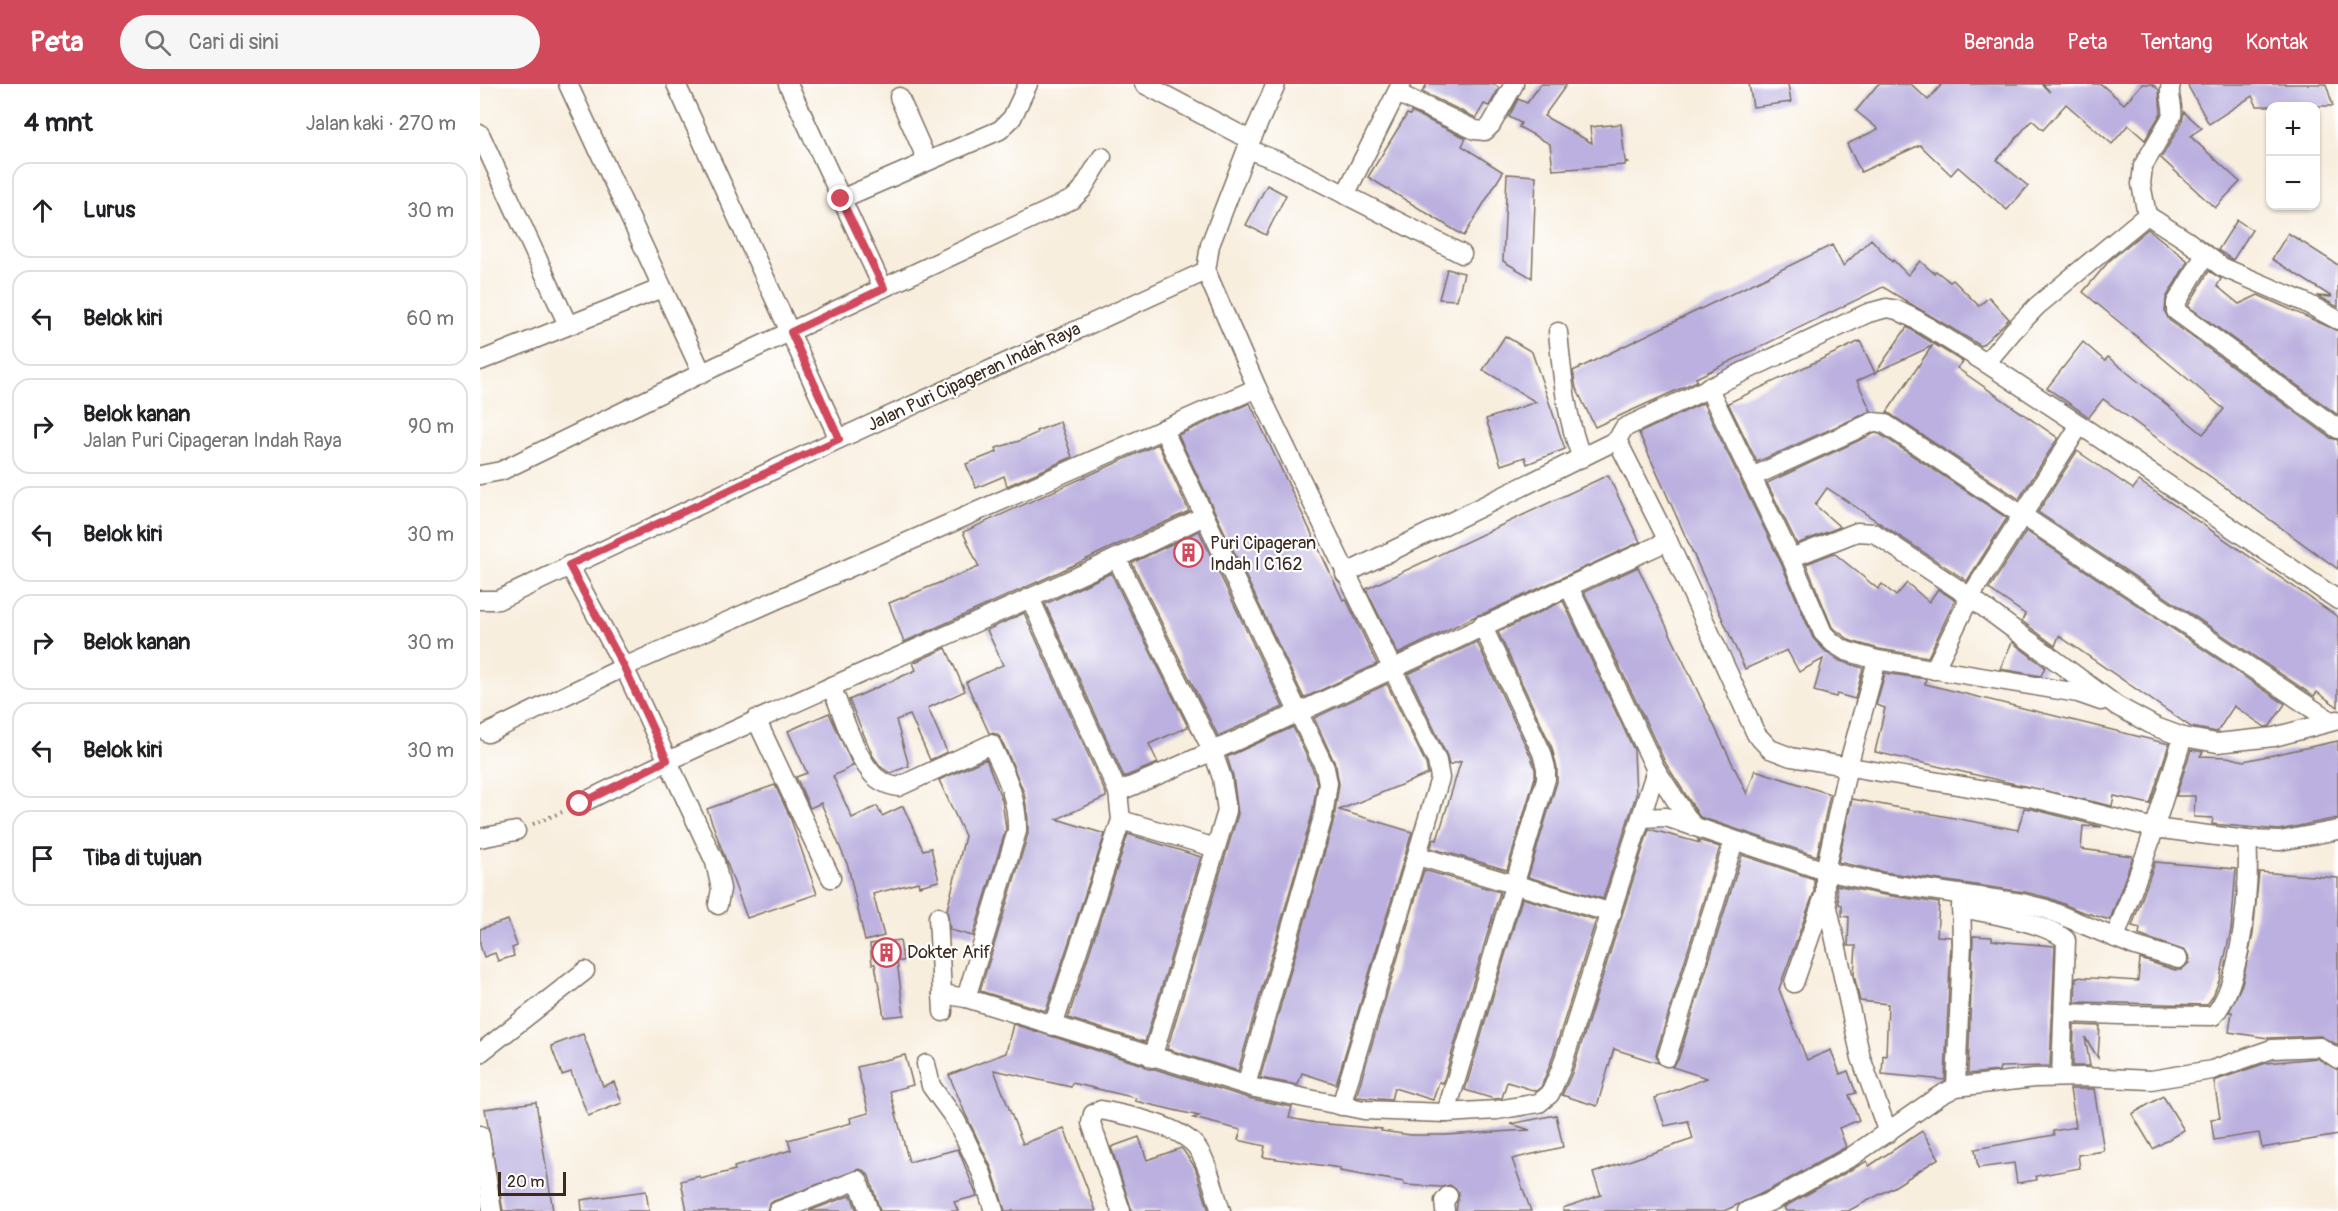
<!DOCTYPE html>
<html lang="id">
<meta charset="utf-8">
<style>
:root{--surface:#fff;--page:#f6f6f6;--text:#202124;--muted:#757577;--line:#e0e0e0;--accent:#d1495b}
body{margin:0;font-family:Pangolin,sans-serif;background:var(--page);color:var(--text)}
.controls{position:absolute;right:18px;top:18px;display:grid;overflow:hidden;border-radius:12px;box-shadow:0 2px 4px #0004}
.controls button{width:54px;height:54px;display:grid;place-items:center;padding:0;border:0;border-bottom:2px solid var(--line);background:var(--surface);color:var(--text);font:30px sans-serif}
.scale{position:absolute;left:18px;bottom:15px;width:68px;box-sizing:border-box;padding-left:6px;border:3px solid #3b2a1e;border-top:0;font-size:16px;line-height:21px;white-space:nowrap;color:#3b2a1e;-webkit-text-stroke:4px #fff;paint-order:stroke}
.stop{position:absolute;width:18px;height:18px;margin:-14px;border:4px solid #d1495b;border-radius:50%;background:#fff}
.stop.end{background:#d1495b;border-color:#fff;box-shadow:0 2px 6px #0008}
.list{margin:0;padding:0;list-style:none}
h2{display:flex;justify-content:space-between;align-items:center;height:78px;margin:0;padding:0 24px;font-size:26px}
h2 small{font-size:20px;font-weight:400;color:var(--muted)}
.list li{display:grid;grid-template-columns:39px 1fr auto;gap:18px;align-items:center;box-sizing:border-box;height:96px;margin:0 12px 12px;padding:0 12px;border:2px solid var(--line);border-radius:18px}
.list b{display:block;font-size:22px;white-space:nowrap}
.list p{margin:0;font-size:20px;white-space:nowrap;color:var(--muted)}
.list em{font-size:20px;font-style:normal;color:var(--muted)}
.icon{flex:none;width:33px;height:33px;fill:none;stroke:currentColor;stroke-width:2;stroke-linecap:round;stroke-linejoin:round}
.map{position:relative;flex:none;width:1858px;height:1127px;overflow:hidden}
header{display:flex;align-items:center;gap:36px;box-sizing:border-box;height:84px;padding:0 30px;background:var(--accent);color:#fff}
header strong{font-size:28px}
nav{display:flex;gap:33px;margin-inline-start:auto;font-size:21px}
.search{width:420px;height:54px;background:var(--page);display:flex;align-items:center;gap:15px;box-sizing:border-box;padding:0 21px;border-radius:33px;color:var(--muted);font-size:22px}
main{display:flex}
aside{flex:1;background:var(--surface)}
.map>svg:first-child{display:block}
</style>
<header>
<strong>Peta</strong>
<div class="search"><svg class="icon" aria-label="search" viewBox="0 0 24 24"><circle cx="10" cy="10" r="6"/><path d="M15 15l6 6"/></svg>Cari di sini</div>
<nav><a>Beranda</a><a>Peta</a><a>Tentang</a><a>Kontak</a></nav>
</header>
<main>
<aside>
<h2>4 mnt<small>Jalan kaki · 270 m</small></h2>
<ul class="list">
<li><svg class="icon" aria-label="ahead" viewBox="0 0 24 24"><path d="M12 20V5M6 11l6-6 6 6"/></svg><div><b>Lurus</b></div><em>30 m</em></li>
<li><svg class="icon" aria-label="left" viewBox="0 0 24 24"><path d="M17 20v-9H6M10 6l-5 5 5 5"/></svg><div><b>Belok kiri</b></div><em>60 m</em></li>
<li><svg class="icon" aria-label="right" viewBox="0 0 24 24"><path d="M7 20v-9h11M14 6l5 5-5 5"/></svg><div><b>Belok kanan</b><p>Jalan Puri Cipageran Indah Raya</p></div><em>90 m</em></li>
<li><svg class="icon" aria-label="left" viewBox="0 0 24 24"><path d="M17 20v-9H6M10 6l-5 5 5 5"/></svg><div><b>Belok kiri</b></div><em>30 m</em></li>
<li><svg class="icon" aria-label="right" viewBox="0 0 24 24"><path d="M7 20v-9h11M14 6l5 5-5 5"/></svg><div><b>Belok kanan</b></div><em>30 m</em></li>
<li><svg class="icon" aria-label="left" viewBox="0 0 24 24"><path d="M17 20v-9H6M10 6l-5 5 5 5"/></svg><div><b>Belok kiri</b></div><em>30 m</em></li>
<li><svg class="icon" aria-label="arrive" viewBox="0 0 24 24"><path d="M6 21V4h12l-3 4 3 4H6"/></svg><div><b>Tiba di tujuan</b></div></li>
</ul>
</aside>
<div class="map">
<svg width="1858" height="1127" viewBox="0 0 1858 1127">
<rect width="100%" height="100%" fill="#fff"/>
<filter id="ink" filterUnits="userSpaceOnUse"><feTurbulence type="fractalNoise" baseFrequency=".0167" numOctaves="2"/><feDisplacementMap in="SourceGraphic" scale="12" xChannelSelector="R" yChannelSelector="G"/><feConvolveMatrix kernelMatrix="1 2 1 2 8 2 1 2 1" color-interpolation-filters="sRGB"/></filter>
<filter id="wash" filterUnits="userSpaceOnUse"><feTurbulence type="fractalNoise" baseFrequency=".008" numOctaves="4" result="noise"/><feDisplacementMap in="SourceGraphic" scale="24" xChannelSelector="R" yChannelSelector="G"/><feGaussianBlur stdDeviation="1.35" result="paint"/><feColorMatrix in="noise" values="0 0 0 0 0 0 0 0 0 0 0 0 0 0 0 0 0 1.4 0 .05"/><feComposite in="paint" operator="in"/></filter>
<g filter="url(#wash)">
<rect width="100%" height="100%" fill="#f8eede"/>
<g id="blocks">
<g fill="#bbb0df">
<path d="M947,0H1014L1019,4L1009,22L1004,20L996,34L942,8Z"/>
<path d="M1061,0H1087L1064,32L1112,59L1110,43L1141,40L1145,77L1148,78L1145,79V81L1073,86L1070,60L1039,43L1041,39L1029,33L1038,15L1047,19Z"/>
<path d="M1269,0H1308L1311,18L1273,23Z"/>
<path d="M1398,0H1431L1448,16L1462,0H1561L1570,8L1563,0H1621L1644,20L1662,0H1672L1679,6L1681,29L1665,56L1648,41L1632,60L1586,20L1563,46L1552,36L1517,76L1548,102L1527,126L1478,83L1471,91L1440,61L1381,88L1367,60L1398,45L1376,27Z"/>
<path d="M1707,0H1846L1853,22H1777L1772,12L1729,40Z"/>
<path d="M931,28L986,54L982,62L1023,88L984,152L888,93L927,30L930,31Z"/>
<path d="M1704,28L1722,44L1710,52L1760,98L1735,124L1681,74L1702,38Z"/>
<path d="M1027,90L1056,92L1052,194L1023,177Z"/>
<path d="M787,101L806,111L786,151L766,141Z"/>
<path d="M1757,136L1772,146L1753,176L1738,166Z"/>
<path d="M1668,145L1708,177L1686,214L1685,228L1689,236L1851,354L1858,356V485L1623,315L1609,333L1567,304L1603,258L1625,277L1628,273L1723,350L1744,325L1603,208L1629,177Z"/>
<path d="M1808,149L1858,181V223L1837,212L1852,213L1792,175Z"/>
<path d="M1391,155L1412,178L1413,176L1428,191L1440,177L1454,189L1456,187L1470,198L1473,196L1499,222L1509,213L1529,235L1501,262L1403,203L1216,294L1217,297L1115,343L1096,304L1093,287L1352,161L1363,182Z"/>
<path d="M967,185L984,189L977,216L959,215Z"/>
<path d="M1729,187L1741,195L1737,202L1759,220L1778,211L1858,247V331L1708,222Z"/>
<path d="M1427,243L1483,278L1477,284L1578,354L1539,415L1407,328L1452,262L1396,288Z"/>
<path d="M1025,252L1052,268L1085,365L1047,380L1045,373L1021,381L1006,335L1056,318L1003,286Z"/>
<path d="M1380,257L1395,289L1377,297L1391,327L1277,378L1248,319Z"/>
<path d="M770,319L863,516L866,515L897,580L824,614L698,351Z"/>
<path d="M1223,319L1301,479L1333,554L1345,567L1360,577L1383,584L1375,615L1357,610L1356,613L1334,607L1343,575L1319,588L1307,566L1265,585L1159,349Z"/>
<path d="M580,338L592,373L527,402L524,392L496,404L486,380L517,368L516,364L539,357L557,349L556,347Z"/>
<path d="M1395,349L1400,350L1527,434L1487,497L1347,404L1335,421L1360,443L1317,460L1287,399Z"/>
<path d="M678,360L709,427L564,495L424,558L409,519L499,483L483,448Z"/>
<path d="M1597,367L1653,405L1659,397L1858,533V623L1837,608L1834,612L1558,428Z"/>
<path d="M1128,391L1160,458L1003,530L998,531L918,570L886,505Z"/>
<path d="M719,447L803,623L738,652L652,479Z"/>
<path d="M1546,447L1805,620L1790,642L1785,643L1754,622L1737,648L1711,643L1579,552L1575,562L1542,537L1545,530L1509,505Z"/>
<path d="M1354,469L1398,505L1402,500L1416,512L1427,499L1449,518L1458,505L1475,516L1448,573L1399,565L1371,557L1352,543L1326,480Z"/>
<path d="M1158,483L1267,710L1275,686L1350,710L1337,772L1220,733L1186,680L1104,508Z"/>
<path d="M631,489L708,643L669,660L678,679L644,693L565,520Z"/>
<path d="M1083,517L1154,666L1156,711L1123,815L1048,793L1077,698V684L1072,664L1018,548Z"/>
<path d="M544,529L626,710V713L577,735L625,750L566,927L500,907L548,750V735L544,709L531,677L521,655L517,650L509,649L486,598L523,581L507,546Z"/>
<path d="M997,558L1051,673L1055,685V693L1027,786L951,764L953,755L957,756L981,677L969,681L967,672L928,590Z"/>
<path d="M1532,558L1565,583L1561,592L1520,585Z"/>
<path d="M466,564L485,607L448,624L467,668L450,676L430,631L416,636L429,682L410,689L401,683L393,672L369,616L436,586L433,579Z"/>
<path d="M1405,589L1446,595L1445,600L1689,660L1670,720L1634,712L1632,722L1395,668L1405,624L1396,621Z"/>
<path d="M907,600L946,680L948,690L859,726L932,748L856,1000L822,989L818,1001L780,994L854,735L859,700L856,682L834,634Z"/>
<path d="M349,629L373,682L353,692L372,734L397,722L402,732L423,722L443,766L451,764L459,797L439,802L438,798L393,810L404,852L385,857L368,782L341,719L330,724L316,693L327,689L308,647Z"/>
<path d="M813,643L834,688L837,699L832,731L758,987L687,965L758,730L753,692L747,673Z"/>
<path d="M1858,657V734L1799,746L1732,740L1733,734L1714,733L1715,712H1696L1711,666L1723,668L1720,672L1747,673L1764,677Z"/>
<path d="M506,675L522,716L526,745L493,852L470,846L467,826L485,752L459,696Z"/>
<path d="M295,701L310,733L337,810L267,834L227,725Z"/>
<path d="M1372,715L1538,746L1544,724L1552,725L1622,743L1603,742L1601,765L1652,772V775L1630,836L1600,827L1569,814L1545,808L1403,788L1358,778Z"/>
<path d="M1169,745L1220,759L1218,756L1240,763L1176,970L1178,979L1134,965L1117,1022L1082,1011L1092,989Z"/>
<path d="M648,750L721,773L665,958L588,934Z"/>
<path d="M1262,771L1334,795V808L1299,905L1327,976L1351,966L1360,990L1368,987L1376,1009L1369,1011L1379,1036L1359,1044L1366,1063L1289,1106L1244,1127H1083V1124L1121,1111L1113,1089L1213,1055L1208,1037L1185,1042L1175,1014L1227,994L1192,983L1198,976Z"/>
<path d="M1675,778L1756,785L1751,846L1740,894L1733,912L1727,921L1595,918L1596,893L1658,897L1660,875L1695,886H1701L1709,879V873L1706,867L1659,851L1660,844L1652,842Z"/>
<path d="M944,786L1020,808L963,999L959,998L953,1016L914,1004L911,1016L876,1013Z"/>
<path d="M1779,788L1858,794V961L1840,952L1788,954L1749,948L1752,928H1749L1762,900L1773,850Z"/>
<path d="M1356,801L1399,810L1459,819L1457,852L1471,853L1465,996L1402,990L1403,971L1406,972L1408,920L1380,917L1374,891L1376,862H1368L1369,833L1362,832V821L1359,820Z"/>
<path d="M1042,814L1116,836L1070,981L1061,1003L1056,1007L1027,998L1022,1014L1014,1015L985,1006Z"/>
<path d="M28,836L37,862L32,864L34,872L18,877L15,869L4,873L0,861V845Z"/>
<path d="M1493,852L1512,853V856L1526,858L1575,862L1570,982L1520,983L1519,987L1488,990Z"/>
<path d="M420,856L423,877H417L424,931L404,933L395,880H392L390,860Z"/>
<path d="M533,940L663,981L668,985H675L772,1015L812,1023L809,1034L836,1039L902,1045L901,1047L931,1051H965L1050,1046L1031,1040L1076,1031L1083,1063L1032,1075L1051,1127H976L979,1108L970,1101L961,1103L924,1101V1098L860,1087V1084L783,1073L785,1062L758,1056L761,1046L713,1034L719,1032L655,1017L656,1014L592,999L591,1003L514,986L543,1060L584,1044L616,1127H525L512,1085L485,1029L469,991L526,969Z"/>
<path d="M1594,941L1620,942L1618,974L1605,953L1610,982H1593Z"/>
<path d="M103,950L123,1002L134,998L142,1019L108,1032L91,988L82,991L71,962Z"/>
<path d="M425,971L433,1001L410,1007L429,1078L478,1065L497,1112L474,1118L478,1127H400L389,1092L385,1087L379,1085L294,1117L289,1120L287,1127H207L201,1097L220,1092V1095L255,1086L254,1083L311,1066L308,1056L371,1039L370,1034L389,1029L377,983Z"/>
<path d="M1837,974L1858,986V1051L1782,1064L1779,1049L1734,1056L1731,1035L1740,1034L1734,997L1786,979Z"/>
<path d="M1590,1005H1614L1624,1067L1598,1071L1600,1084L1556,1092L1557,1096L1537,1099L1534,1079L1498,1084L1495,1065L1574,1051L1573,1047L1596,1043Z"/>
<path d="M1683,1012L1704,1046L1673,1065L1652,1030Z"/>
<path d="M56,1018L73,1127H23L5,1025Z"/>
<path d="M1442,1047L1459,1074L1414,1103L1368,1127H1306L1304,1123L1387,1077L1389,1082Z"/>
<path d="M659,1053L667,1076L701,1064L703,1066L715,1083L729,1127H652L631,1063Z"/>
<path d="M166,1107L169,1127H102L101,1116Z"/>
<path d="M371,1111L377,1127H329Z"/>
</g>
</g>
</g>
<g filter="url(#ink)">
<use href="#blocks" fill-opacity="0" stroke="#7d6f61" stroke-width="1.5"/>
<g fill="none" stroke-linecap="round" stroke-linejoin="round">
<defs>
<g id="street">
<path d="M88,0L222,289"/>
<path d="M196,0L359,355"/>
<path d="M308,0L403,204"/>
<path d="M664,0L770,56"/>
<path d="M796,0L767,65L730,161L726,187L777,304L957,677L960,694L861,1022"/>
<path d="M1691,0C1687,11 1694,20 1692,32L1663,82L1661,100L1667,131L1706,156L1742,183L1824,218L1858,236"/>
<path d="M917,9L995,46L1005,47L1011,41L1034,0"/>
<path d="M419,13L447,76"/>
<path d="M0,50L88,241"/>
<path d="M767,65L801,78L982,170"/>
<path d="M865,111L921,0"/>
<path d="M361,115L520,46L532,34L548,0"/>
<path d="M1725,171L1696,219V227L1858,345"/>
<path d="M1078,248C1082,290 1086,335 1102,374"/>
<path d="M0,277L182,204"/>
<path d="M1506,279L1533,247L1557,222L1667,131"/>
<path d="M1228,303L1311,474L1343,549L1353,559L1366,567L1397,576L1598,609L1621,617"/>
<path d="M683,345L845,684L848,699L843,733L766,1001"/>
<path d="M1137,356L1188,457L1276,650L1290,665L1311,673L1554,714L1674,744L1767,756L1800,757L1858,746"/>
<path d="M0,391L21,387L222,289L593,115L602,106L622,73"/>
<path d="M1272,393L1393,338L1404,339L1851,637"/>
<path d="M1311,474L1377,448L1394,449L1490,513L1637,622L1676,643L1703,653L1737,659L1794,653L1858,636"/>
<path d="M637,475L733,668L742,694L747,727L672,974"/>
<path d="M89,481L144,583L235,778L241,805L238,821"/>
<path d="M865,490L1137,356L1144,344L1388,229L1407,224L1417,226L1435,235L1506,279L1600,341L1858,516"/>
<path d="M1089,503L1176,686L1212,741"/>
<path d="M550,514L638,708L641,736L573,942"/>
<path d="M0,516H18L359,355L726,187"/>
<path d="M1397,576L1368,682L1345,787V810L1381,974L1408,1049"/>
<path d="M1454,586L1490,513L1600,341"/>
<path d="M351,602C363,630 372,664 390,687C397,697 407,701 418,703L511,660C525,689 538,714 537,747L486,914"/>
<path d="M276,635L351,794"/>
<path d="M8,649L144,583L777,304"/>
<path d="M638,708C824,630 1004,540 1188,457"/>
<path d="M100,720C305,617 519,534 724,432"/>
<path d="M1161,734L1186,733L1345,787L1401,799L1542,819L1566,825L1655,862L1698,875"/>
<path d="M641,736L736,764"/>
<path d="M0,754L36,747"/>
<path d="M938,772L1132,829"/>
<path d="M1481,824C1506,829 1568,839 1586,856L1581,993"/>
<path d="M458,833L463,928"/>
<path d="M1635,854L1669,761L1703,653"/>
<path d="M1314,899L1344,812"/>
<path d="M462,910L486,914L775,1004L884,1026L966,1029L1017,1026L1059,1019L1070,1010L1081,985L1176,686"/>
<path d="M1585,929L1640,931L1733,932C1762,901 1771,797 1767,756"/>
<path d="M0,969L105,887"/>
<path d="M1187,973L1254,757"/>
<path d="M446,980L451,1002L475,1035L485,1054L502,1090L514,1127"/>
<path d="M1476,1003L1482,859L1481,813"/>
<path d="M966,1029L1066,695V684L1062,669L1002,541"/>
<path d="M0,1051L12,1127"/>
<path d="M298,1127L378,1096L389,1127"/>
<path d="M641,1127L611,1039L613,1030L621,1026C647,1031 703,1042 718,1065C730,1083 734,1108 741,1127"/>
<path d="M965,1127L964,1117L968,1112"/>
<path d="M1267,1127L1294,1116L1371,1073L1459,1012L1476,1003L1554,994L1603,993L1671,996L1732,986L1792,965L1840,963L1858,975"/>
</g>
</defs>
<use href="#street" stroke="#7d6f61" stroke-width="21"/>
<path stroke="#7d6f61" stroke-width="4" stroke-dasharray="1.5 4.5" stroke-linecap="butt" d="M53,740L82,728"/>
<use href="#street" stroke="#fff" stroke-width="18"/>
</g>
</g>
<g fill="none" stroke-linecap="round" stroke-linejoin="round" filter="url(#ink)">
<path stroke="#d1495b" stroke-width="8" d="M100,720L187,676L144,583L89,481L359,355L311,248L404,204L361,115"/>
</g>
<defs>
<symbol id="building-ring" viewBox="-11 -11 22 22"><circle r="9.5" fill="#fff" stroke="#d1495b" stroke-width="1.5"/><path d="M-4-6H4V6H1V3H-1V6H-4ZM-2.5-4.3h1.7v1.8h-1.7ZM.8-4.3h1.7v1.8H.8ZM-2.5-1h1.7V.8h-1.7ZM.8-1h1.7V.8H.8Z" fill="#d1495b"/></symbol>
</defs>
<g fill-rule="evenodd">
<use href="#building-ring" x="692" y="452" width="33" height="33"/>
<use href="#building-ring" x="390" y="852" width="33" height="33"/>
</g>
<g text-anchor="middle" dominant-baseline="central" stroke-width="4.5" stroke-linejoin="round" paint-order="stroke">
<g font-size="18" fill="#3b2a1e" stroke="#fff">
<text transform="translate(494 293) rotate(-25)">Jalan Puri Cipageran Indah Raya</text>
</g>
<g font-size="18" fill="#3b2a1e" stroke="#fff" text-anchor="start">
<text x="730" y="459">Puri Cipageran<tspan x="730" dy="21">Indah I C162</tspan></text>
<text x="427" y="868">Dokter Arif</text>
</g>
</g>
</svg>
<div class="controls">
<button>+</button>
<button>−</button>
</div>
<div class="scale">20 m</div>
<div class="stop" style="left:100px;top:720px"></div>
<div class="stop end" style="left:361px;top:115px"></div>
</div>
</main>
